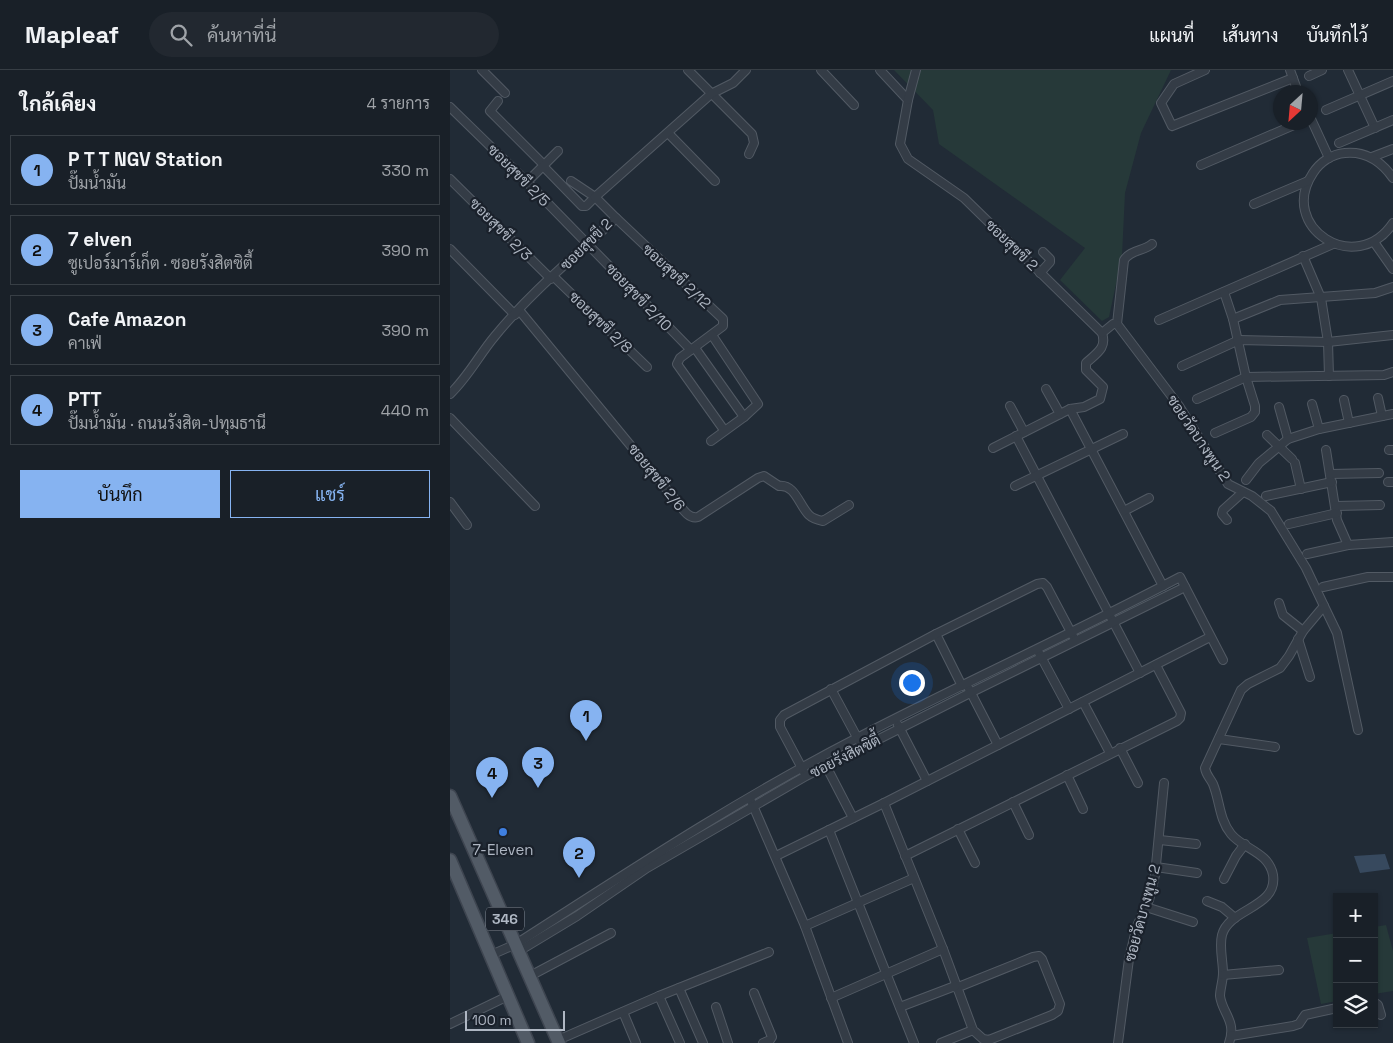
<!DOCTYPE html>
<html lang="th">
<meta charset="utf-8">
<style>
:root{--surface:#192028;--page:#222830;--text:#f1f3f6;--muted:#9fa3a8;--line:#373e45;--accent:#86b3f1}
body{margin:0;font-family:"Space Grotesk",Sarabun,sans-serif;background:var(--page);color:var(--text)}
.controls{position:absolute;right:15px;bottom:15px;display:grid;overflow:hidden;border-radius:0px;box-shadow:0 1px 4px #0004}
.controls button{width:45px;height:45px;display:grid;place-items:center;padding:0;border:0;border-bottom:1px solid var(--line);background:var(--surface);color:var(--text);font:25px sans-serif}
.compass{position:absolute;left:823px;top:15px;width:45px;height:45px;border-radius:50%;background:var(--surface);box-shadow:0 1px 4px #0004;rotate:206deg}
.scale{position:absolute;left:15px;bottom:12px;width:100px;box-sizing:border-box;padding-left:5px;border:2px solid #afb7c3;border-top:0;font-size:14px;line-height:18px;white-space:nowrap;color:#afb7c3;-webkit-text-stroke:4px #1a212b;paint-order:stroke}
.you{position:absolute;left:461px;top:612px;width:18px;height:18px;margin:-12px;border:4px solid #fff;border-radius:50%;background:#1a73e8;box-shadow:0 0 0 8px #1a73e833}
.badge{display:grid;place-items:center;width:32px;height:32px;border-radius:50%;background:var(--accent);color:#111;font-size:16px;font-weight:700}
.pin{position:absolute;translate:-50% -41px;filter:drop-shadow(0 1px 2px #0008)}
.pin::after{content:'';position:absolute;top:26px;width:18px;height:15px;background:inherit;clip-path:polygon(0 0,100% 0,50% 100%)}
.list{margin:0;padding:0;list-style:none}
h2{display:flex;justify-content:space-between;align-items:center;height:65px;margin:0;padding:0 20px;font-size:21px}
h2 small{font-size:16px;font-weight:400;color:var(--muted)}
.list li{display:grid;grid-template-columns:32px 1fr auto;gap:15px;align-items:center;box-sizing:border-box;height:70px;margin:0 10px 10px;padding:0 10px;border:1px solid var(--line);border-radius:0px}
.list b{display:block;font-size:19px;white-space:nowrap}
.list p{margin:0;font-size:16px;white-space:nowrap;color:var(--muted)}
.list em{font-size:16px;font-style:normal;color:var(--muted)}
.actions{display:flex;gap:10px;padding:15px 20px}
.actions a{flex:1;padding:11px 0;border:1px solid var(--accent);border-radius:0px;text-align:center;font-size:18px;color:var(--accent)}
.actions .main{background:var(--accent);color:#111}
.icon{flex:none;width:28px;height:28px;fill:none;stroke:currentColor;stroke-width:2;stroke-linecap:round;stroke-linejoin:round}
.map{position:relative;flex:none;width:943px;height:973px;overflow:hidden}
header{display:flex;align-items:center;gap:30px;box-sizing:border-box;height:70px;padding:0 25px;background:var(--surface);border-bottom:1px solid var(--line)}
header strong{font-size:24px}
nav{display:flex;gap:28px;margin-inline-start:auto;font-size:18px}
.search{width:350px;height:45px;background:var(--page);display:flex;align-items:center;gap:12px;box-sizing:border-box;padding:0 18px;border-radius:28px;color:var(--muted);font-size:19px}
main{display:flex}
aside{flex:1;background:var(--surface)}
.map>svg:first-child{display:block}
</style>
<header>
<strong>Mapleaf</strong>
<div class="search"><svg class="icon" aria-label="search" viewBox="0 0 24 24"><circle cx="10" cy="10" r="6"/><path d="M15 15l6 6"/></svg>ค้นหาที่นี่</div>
<nav><a>แผนที่</a><a>เส้นทาง</a><a>บันทึกไว้</a></nav>
</header>
<main>
<aside>
<h2>ใกล้เคียง<small>4 รายการ</small></h2>
<ul class="list">
<li><span class="badge">1</span><div><b>P T T NGV Station</b><p>ปั๊มน้ำมัน</p></div><em>330 m</em></li>
<li><span class="badge">2</span><div><b>7 elven</b><p>ซูเปอร์มาร์เก็ต · ซอยรังสิตซิตี้</p></div><em>390 m</em></li>
<li><span class="badge">3</span><div><b>Cafe Amazon</b><p>คาเฟ่</p></div><em>390 m</em></li>
<li><span class="badge">4</span><div><b>PTT</b><p>ปั๊มน้ำมัน · ถนนรังสิต-ปทุมธานี</p></div><em>440 m</em></li>
</ul>
<div class="actions"><a class="main">บันทึก</a><a>แชร์</a></div>
</aside>
<div class="map">
<svg width="943" height="973" viewBox="0 0 943 973">
<rect width="100%" height="100%" fill="#212b36"/>
<g fill="#263939">
<path d="M444,0H721L691,63L675,123L672,186L659,247L652,251L610,210L635,178L489,74L483,40Z"/>
<path d="M936,855L943,881V921L924,924V857Z"/>
<path d="M887,863V931L871,934L857,868Z"/>
</g>
<path fill="#37495e" d="M935,784L940,799L910,803L904,786Z"/>
<g fill="none" stroke-linecap="round" stroke-linejoin="round">
<defs>
<g id="street">
<path d="M32,0L55,23"/>
<path d="M238,0L302,64L304,73L299,84"/>
<path d="M371,0L404,35"/>
<path d="M430,0L458,30L450,74L458,89L514,128L652,263C657,278 647,283 636,293V300L653,317L650,329L634,337L620,339L543,378"/>
<path d="M755,0L724,14L711,33L722,56L843,8"/>
<path d="M840,0L848,22"/>
<path d="M898,0L925,58"/>
<path d="M859,6L872,0"/>
<path d="M458,30L466,0"/>
<path d="M48,31L40,41L94,95"/>
<path d="M0,37L77,112L241,280"/>
<path d="M876,40L943,11"/>
<path d="M861,49L879,88"/>
<path d="M218,63L265,111"/>
<path d="M889,73L943,50"/>
<path d="M922,87L943,79"/>
<path d="M751,95L851,52"/>
<path d="M93,96L132,136H136L145,127L121,111"/>
<path d="M943,108C931,91 916,81 895,83C882,84 870,92 863,103C827,157 906,208 943,153"/>
<path d="M0,109L101,209"/>
<path d="M77,112L108,81"/>
<path d="M804,134L858,111"/>
<path d="M166,148L273,249V256L230,288L227,294L274,360"/>
<path d="M924,172L943,199"/>
<path d="M702,174C694,181 680,180 674,190L667,254L729,336L778,414L802,426L821,441L856,498L874,536L853,561L839,586L830,598L798,614L791,620L755,698C756,705 760,708 763,714C770,731 769,749 781,764C793,779 819,782 823,805C828,838 779,838 772,865C769,877 773,891 773,903C773,911 770,919 770,926C772,943 787,951 779,973"/>
<path d="M0,179L65,245"/>
<path d="M853,186L871,228L878,272L879,306"/>
<path d="M590,203L600,192V189L593,182"/>
<path d="M104,207L197,297"/>
<path d="M69,240L223,427C230,434 237,450 248,447L308,408L314,406L329,416C345,414 349,435 359,445C362,448 368,450 373,451L399,435"/>
<path d="M783,249L830,230L925,223L943,217"/>
<path d="M709,250L883,174"/>
<path d="M652,263L663,254H667"/>
<path d="M245,278L294,347"/>
<path d="M732,296L789,270L878,272L943,265"/>
<path d="M596,319L610,344"/>
<path d="M0,324C18,307 29,285 45,266C80,223 125,186 166,148L145,127L261,24L283,13L296,0"/>
<path d="M928,328L932,346"/>
<path d="M747,329L796,307L934,305L943,302"/>
<path d="M894,330L899,353"/>
<path d="M862,334L869,359"/>
<path d="M560,336L574,362"/>
<path d="M829,337L838,369"/>
<path d="M620,339L713,516"/>
<path d="M0,348L85,436"/>
<path d="M765,363L801,347L805,342V336L796,307L783,249L774,222"/>
<path d="M817,365L842,389"/>
<path d="M566,366L690,603"/>
<path d="M261,371L294,347L308,334L262,265"/>
<path d="M876,380L887,450L898,475"/>
<path d="M939,380H943"/>
<path d="M845,393L851,419"/>
<path d="M880,404L929,403"/>
<path d="M796,410L809,393L838,369L869,359L943,344"/>
<path d="M938,412H943"/>
<path d="M565,416L673,364"/>
<path d="M816,426L882,412"/>
<path d="M0,432L17,455"/>
<path d="M886,436L930,435"/>
<path d="M674,441L699,428"/>
<path d="M777,450L772,444L773,440L793,422"/>
<path d="M839,454L887,443"/>
<path d="M857,484L898,475L943,472"/>
<path d="M873,517L918,507H943"/>
<path d="M829,533L833,545L853,561"/>
<path d="M874,536L887,563L908,660"/>
<path d="M486,564L512,616"/>
<path d="M848,569L860,607"/>
<path d="M589,583L619,639"/>
<path d="M381,619L409,671"/>
<path d="M519,619L548,675"/>
<path d="M633,632L660,683"/>
<path d="M448,655L477,711"/>
<path d="M769,669L825,677"/>
<path d="M670,678L688,713"/>
<path d="M374,692L403,748"/>
<path d="M354,702L330,657V650L334,645L486,564L587,514L593,513L597,517L623,566"/>
<path d="M617,705L633,739"/>
<path d="M301,731L355,856L398,973"/>
<path d="M563,732L579,765"/>
<path d="M434,733L493,879L523,960L533,969L539,970L602,945L608,941L610,934L592,889L589,886L583,887L506,918"/>
<path d="M508,759L525,793"/>
<path d="M379,760L464,973"/>
<path d="M710,770L746,774"/>
<path d="M326,786L434,733L760,567"/>
<path d="M455,786L727,651L730,648L731,643L706,595"/>
<path d="M706,797L747,803"/>
<path d="M774,809L786,786L795,774"/>
<path d="M757,831L772,837L785,848"/>
<path d="M696,837L743,852"/>
<path d="M355,856L464,808"/>
<path d="M69,881L127,846L197,798L356,706L520,623L735,517"/>
<path d="M41,885L66,874C178,802 290,728 409,667C515,612 624,563 730,507L773,590"/>
<path d="M773,905L829,900"/>
<path d="M80,906L161,863"/>
<path d="M229,918L253,973"/>
<path d="M304,923L322,967L320,970L313,973"/>
<path d="M209,926L230,973"/>
<path d="M381,928L493,879"/>
<path d="M924,932L928,935L931,945"/>
<path d="M266,937L278,973"/>
<path d="M450,937L505,916"/>
<path d="M173,942L186,973"/>
<path d="M0,954L58,926"/>
<path d="M781,966L843,956L849,954L855,945L887,938"/>
<path d="M108,970L209,926L319,882"/>
<path d="M491,973L523,960"/>
<path d="M668,973L679,889L687,856L699,830L705,805L714,713"/>
</g>
<g id="primary">
<path d="M0,726L109,973"/>
<path d="M0,790L78,973"/>
</g>
</defs>
<use href="#street" stroke="#525a64" stroke-width="10"/>
<use href="#primary" stroke="#3e4550" stroke-width="15"/>
<use href="#street" stroke="#343c46" stroke-width="8"/>
<use href="#primary" stroke="#525b66" stroke-width="12"/>
</g>
<circle fill="#3f7fe0" stroke="#1a212b" stroke-width="2" cx="53" cy="762" r="5"/>
<g text-anchor="middle" dominant-baseline="central" stroke-width="4.5" stroke-linejoin="round" paint-order="stroke">
<rect fill="#1a212b" stroke="#828a95" stroke-width="1" x="36" y="837.5" width="38" height="23" rx="4"/>
<g font-size="14" font-weight="bold" fill="#afb7c3">
<text x="55" y="849">346</text>
</g>
<g font-size="15" fill="#afb7c3" stroke="#1a212b">
<text transform="translate(69 105) rotate(45)">ซอยสุขขี 2/5</text>
<text transform="translate(51 159) rotate(45)">ซอยสุขขี 2/3</text>
<text transform="translate(136 174) rotate(-45)">ซอยสุขขี 2</text>
<text transform="translate(562 175) rotate(44)">ซอยสุขขี 2</text>
<text transform="translate(227 206) rotate(43)">ซอยสุขขี 2/12</text>
<text transform="translate(189 227) rotate(46)">ซอยสุขขี 2/10</text>
<text transform="translate(151 252) rotate(44)">ซอยสุขขี 2/8</text>
<text transform="translate(749 368) rotate(56)">ซอยวัดบางพูน 2</text>
<text transform="translate(207 407) rotate(51)">ซอยสุขขี 2/6</text>
<text transform="translate(395 686) rotate(-27)">ซอยรังสิตซิตี้</text>
<text transform="translate(692 843) rotate(-75)">ซอยวัดบางพูน 2</text>
</g>
<g font-size="15" fill="#afb7c3" stroke="#1a212b">
<text x="53" y="779">7-Eleven</text>
</g>
</g>
</svg>
<div class="controls">
<button>+</button>
<button>−</button>
<button><svg class="icon" aria-label="layers" viewBox="0 0 24 24"><path d="M12 4l9 5-9 5-9-5zM3 14l9 5 9-5"/></svg></button>
</div>
<svg class="compass" viewBox="-18 -18 36 36"><path d="M0-13l5 13h-10z" fill="#e53935"/><path d="M0 13l5-13h-10z" fill="#9fa3a8"/></svg>
<div class="scale">100 m</div>
<div class="you"></div>
<div class="pin badge" style="left:136px;top:671px">1</div>
<div class="pin badge" style="left:129px;top:808px">2</div>
<div class="pin badge" style="left:88px;top:718px">3</div>
<div class="pin badge" style="left:42px;top:728px">4</div>
</div>
</main>
